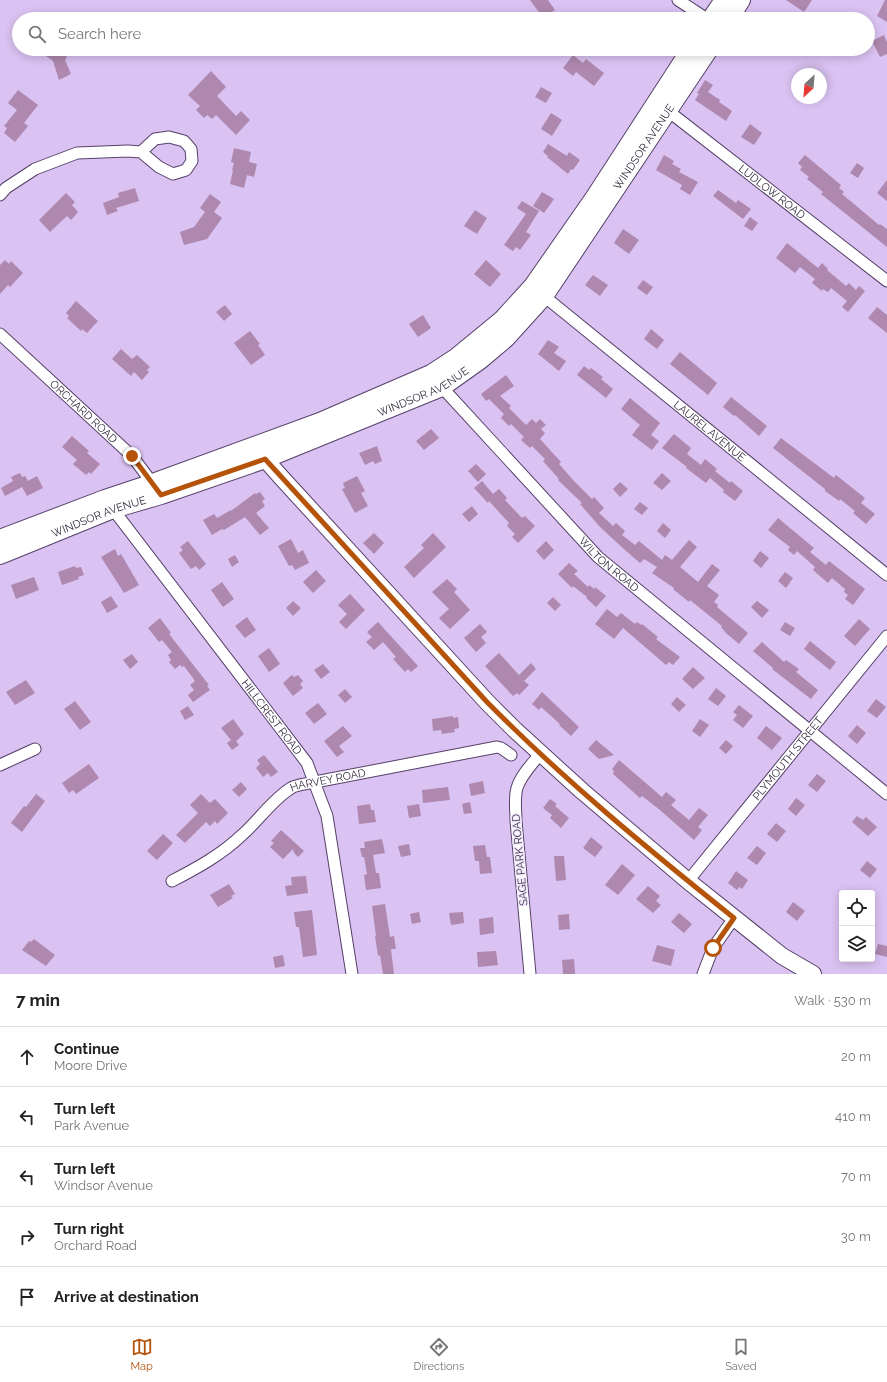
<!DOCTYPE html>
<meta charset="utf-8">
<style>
:root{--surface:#fff;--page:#f2f2f2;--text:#222;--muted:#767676;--line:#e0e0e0;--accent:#b45309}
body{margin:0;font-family:Raleway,sans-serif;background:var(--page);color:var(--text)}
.controls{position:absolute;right:12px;bottom:12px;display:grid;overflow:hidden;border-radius:4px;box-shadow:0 2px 10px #0003}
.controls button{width:36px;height:36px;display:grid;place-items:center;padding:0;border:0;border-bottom:1px solid var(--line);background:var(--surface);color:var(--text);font:20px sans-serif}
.compass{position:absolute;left:791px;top:68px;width:36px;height:36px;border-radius:50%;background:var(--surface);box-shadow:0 2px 10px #0003;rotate:206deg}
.stop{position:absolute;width:12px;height:12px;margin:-9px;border:3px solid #b45309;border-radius:50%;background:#fff}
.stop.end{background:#b45309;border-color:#fff;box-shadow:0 1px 4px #0008}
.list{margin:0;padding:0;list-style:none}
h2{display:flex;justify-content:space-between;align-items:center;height:52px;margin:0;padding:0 16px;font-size:17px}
h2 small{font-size:13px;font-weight:400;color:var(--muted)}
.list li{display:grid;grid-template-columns:26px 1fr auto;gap:12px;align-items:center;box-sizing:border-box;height:60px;padding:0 16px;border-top:1px solid var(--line)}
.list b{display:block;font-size:15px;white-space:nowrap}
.list p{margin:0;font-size:13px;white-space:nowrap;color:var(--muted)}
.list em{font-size:13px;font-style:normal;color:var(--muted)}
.icon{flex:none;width:22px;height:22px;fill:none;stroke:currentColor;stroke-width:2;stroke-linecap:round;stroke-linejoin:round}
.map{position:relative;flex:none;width:887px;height:974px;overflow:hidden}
.search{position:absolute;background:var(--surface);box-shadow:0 2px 10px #0003;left:12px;right:12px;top:12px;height:44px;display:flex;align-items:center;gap:10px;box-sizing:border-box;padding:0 14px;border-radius:22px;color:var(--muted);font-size:15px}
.sheet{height:352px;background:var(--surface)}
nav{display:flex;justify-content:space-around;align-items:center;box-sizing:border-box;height:56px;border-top:1px solid var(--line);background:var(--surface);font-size:11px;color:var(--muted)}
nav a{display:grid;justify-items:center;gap:2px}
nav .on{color:var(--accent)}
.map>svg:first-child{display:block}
</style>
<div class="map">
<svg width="887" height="974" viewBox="0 0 887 974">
<rect width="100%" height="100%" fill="#dac2f2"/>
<g fill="#ae88ae">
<path d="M530,0H548L555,10L543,18Z"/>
<path d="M786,0H812L804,12Z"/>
<path d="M885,0H887V22L877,16Z"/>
<path d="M884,35L887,42V54L880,57L872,41Z"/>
<path d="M51,49H66L63,54L67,57L65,60L71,74L59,80L53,61L46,56Z"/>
<path d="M573,55L583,63L586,59L604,73L594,86L576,72L573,76L563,68Z"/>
<path d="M211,71L226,87L217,96L236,116L241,111L250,120L236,135L216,115L212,119L207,115L204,118L196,110L200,106L188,95Z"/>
<path d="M705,80L713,85L708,92L720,100L719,102L732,111L726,121L695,100L699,94L697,93Z"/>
<path d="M541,87L552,93L546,103L535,97Z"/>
<path d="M18,90L38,105L24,123L28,126L15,142L4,133L7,128L4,126L17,110L8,103Z"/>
<path d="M551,113L562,120L552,136L541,129Z"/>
<path d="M750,124L762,133L754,145L741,137Z"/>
<path d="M548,144L567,156L569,152L580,160L573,170L571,169L568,174L547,157L548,156L543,152Z"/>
<path d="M234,148L251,152L249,162L257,164L254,177L247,175L244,188L230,184L233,170H232L234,163L231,162Z"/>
<path d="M664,155L674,161L672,164L681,169L679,172L698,182L690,195L680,189L682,185L656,170Z"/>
<path d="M805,155L841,185L839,188L844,192L842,194L879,225L880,224L887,229V247L821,194L823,192L807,179L809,177L800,170L802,167L798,163Z"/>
<path d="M857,163L864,168L858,178L850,173Z"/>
<path d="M887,180V201L877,193Z"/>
<path d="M135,188L139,201L116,208L118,211L107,215L103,203L119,197L118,193Z"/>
<path d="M718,190L736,203L738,200L751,209L743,219L713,196Z"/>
<path d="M542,192L554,199L544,213L533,206Z"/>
<path d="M66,193L75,202L72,205L78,212L71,220L67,216L50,232L39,220Z"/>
<path d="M210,194L221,202L214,212L222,218L207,239L184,245L180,232L194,227L205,212L200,208Z"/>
<path d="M522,201L539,211L526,232L531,235L520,250L516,247L513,251L504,245L526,214L517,208Z"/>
<path d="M475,210L487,218L477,234L464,226Z"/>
<path d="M750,217L758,223L752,231L744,226Z"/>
<path d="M623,229L639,240L629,254L614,243Z"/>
<path d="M787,243L818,268L822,263L828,269L827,270L846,286L849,283L856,290L859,286L865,291L848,312L842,307L847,301L831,288L828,292L823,289L822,291L812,283L815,279L800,267L795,273L776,258Z"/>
<path d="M5,260L9,264L11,261L23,273L10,287L8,285L0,294V265Z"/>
<path d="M486,260L501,274L490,287L474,274Z"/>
<path d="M593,275L608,285L600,296L585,285Z"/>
<path d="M643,280L653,287L647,295L637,288Z"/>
<path d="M76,301L98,321L87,333L82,329L81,331L67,318L69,316L66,313Z"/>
<path d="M225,305L232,314L224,321L216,312Z"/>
<path d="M877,307L887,315V333L868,318Z"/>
<path d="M423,315L431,328L418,337L409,324Z"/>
<path d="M651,329L664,340L657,349L644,339Z"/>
<path d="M250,331L260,344L258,345L265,355L251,365L234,343Z"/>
<path d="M548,340L559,347L554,353L566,361L559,371L538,354Z"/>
<path d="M121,349L132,359L137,355L150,367L147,370L149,372L142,380L134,372L131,376L112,359Z"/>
<path d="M680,352L717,383L708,395L670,364Z"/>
<path d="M584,366L589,370L591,368L603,377L601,379L613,389L606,398L577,375Z"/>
<path d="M506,375L514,386L500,396L511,406L509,408L526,425L532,419L536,423L540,419L546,425L541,429L545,433L540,439L561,462L559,464L575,482L592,499L594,497L604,508L599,513L613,526L616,523L625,531L622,535L635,545L639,541L662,560L665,555L672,560L689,540L697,547L680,567L698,582L712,564L720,570L707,586L719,595L714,602L718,605L717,607L748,633L739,644L726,633L721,627L722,626L690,600L689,602L673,589L674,588L652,573L657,567L644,559L640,563L625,550L600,527L580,504L582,503L558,480L559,479L543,461L545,459L532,446L530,448L521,440L524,437L511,424L509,426L501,418L504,414L489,399L486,401L481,394Z"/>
<path d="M731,397L767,426L759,436L735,415L734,416L723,407Z"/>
<path d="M630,398L660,423L651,435L659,441L652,450L632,435L640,425L621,409Z"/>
<path d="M431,429L439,438L424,450L416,441Z"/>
<path d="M674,434L691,448L687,454L701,465L705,459L717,469L715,471L730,483L731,481L743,491L735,501L723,492L724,490L710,478L706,483L686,468L687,467L662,448Z"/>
<path d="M72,436L89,451L87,453L100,464L91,474L89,472L86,475L73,464L77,460L62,447Z"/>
<path d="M781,438L834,478L836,475L865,498L861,503L875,514L866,524L853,513L855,511L840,499L839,501L825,491V489L773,448Z"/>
<path d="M377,446L382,461L375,464L373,461L365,465L359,453Z"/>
<path d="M476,464L486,474L478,482L468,471Z"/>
<path d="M20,473L22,477L25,476L28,481L37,476L43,488L27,496L22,487L5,496L1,488L13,481L11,477Z"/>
<path d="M662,473L671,481L662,490L653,483Z"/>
<path d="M357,476L365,491L361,493L368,506L355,513L342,489L345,488L343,483Z"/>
<path d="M482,481L493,494L499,489L507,498L505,500L522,518L525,516L535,526L518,543L512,537L515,534L507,526L509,523L489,501L488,503L474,488Z"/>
<path d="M620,482L628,489L620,497L613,489Z"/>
<path d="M260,492L265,499L262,501L265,506L256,513L269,528L260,535L245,517L224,530L222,529L212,535L203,520L214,514L217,518L231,510V511L255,493L256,494Z"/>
<path d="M640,502L648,508L642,515L634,509Z"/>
<path d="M472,506L478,514L469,522L462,514Z"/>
<path d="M778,518L814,548L810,552L826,565L829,561L865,589L853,605L845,599L848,595L844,592L845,589L832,578L828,583L813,570L815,567L797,551L794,555L788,550L790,547L768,530Z"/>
<path d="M663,523L671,530L665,538L657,531Z"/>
<path d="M374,533L384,543L374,554L363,543Z"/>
<path d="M433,533L446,547L414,578L404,567L424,548L421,545Z"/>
<path d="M291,539L298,553L303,550L309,563L295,570L292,565L289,566L278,546Z"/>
<path d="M188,541L206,564L199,570L196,566L191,569L179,553L183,550L180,547Z"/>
<path d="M546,541L554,550L544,560L536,551Z"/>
<path d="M115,549L118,556L121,554L139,585L124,593L101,557Z"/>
<path d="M760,551L769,558L761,568L753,561Z"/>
<path d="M235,555L239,562L232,567L228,559Z"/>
<path d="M569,563L578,571L574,574L588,587L589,585L594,589L595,587L606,596L596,607L586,598L587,597L573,586L572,588L558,574Z"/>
<path d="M75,566L76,568L81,567L84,575L78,577L79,579L62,585L58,572Z"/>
<path d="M316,570L326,581L313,593L303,582Z"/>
<path d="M785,572L793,578L786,588L778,581Z"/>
<path d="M34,577L39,590L16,599L11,585Z"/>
<path d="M447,579L457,589L454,592L470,610L450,629L439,618L449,609L432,592Z"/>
<path d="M222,582L234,599L223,607L211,590Z"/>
<path d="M350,594L365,610L346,629L339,622L347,614L338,605Z"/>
<path d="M111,596L118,607L107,613L101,602Z"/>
<path d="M553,597L561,605L555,611L547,603Z"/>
<path d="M293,601L301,608L293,616L286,608Z"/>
<path d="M757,601L769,610L762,618L751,607Z"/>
<path d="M607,609L617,617L621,613L635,624L637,622L641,625L642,624L658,637L656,639L680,657L673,665L669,662L666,665L623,628L614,639L595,624Z"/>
<path d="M247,617L256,630L245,638L235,626Z"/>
<path d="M160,618L171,633L169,634L209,685L207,686L210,690L193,702L188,695L194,690L190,685L195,681L184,666L182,667L180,665L175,669L169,662L171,660L168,655L172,652L162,640L159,642L148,628Z"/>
<path d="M859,619L870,629L855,646L844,636Z"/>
<path d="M378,622L418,666L411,672L408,669L405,672L393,659L396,657L383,642L374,650L366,642L372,637L367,632Z"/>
<path d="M785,622L795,628L790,636L780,630Z"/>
<path d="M480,624L487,632L481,637L486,643L476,652L464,638Z"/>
<path d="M810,641L836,662L830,670L804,649Z"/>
<path d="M762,642L784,662L786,660L799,669L796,672L818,690L811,699L772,669L773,668L753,651Z"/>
<path d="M269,648L280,664L269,672L258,656Z"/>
<path d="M499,653L519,675L531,663L536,669L524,681L529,685L519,695L517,693L513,696L485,666Z"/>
<path d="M132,654L138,662L130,669L123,660Z"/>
<path d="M323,664L330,672L321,679L314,670Z"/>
<path d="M693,667L705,678L693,689L682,679Z"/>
<path d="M292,675L294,677L298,675L303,681L300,684L303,688L293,696L283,683Z"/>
<path d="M26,680L35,693L15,705L6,692Z"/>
<path d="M716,688L726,696L718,706L708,699Z"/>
<path d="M345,689L352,697L345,703L338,695Z"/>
<path d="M542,692L579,727L571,736L559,725L560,724L541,707L539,710L532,704Z"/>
<path d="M677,697L686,705L679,712L671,704Z"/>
<path d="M876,699L886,707L877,718L867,711Z"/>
<path d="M75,701L91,722L80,730L64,709Z"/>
<path d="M318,703L327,714L314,724L305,713Z"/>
<path d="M739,705L753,716L743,728L733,720L737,715L733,712Z"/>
<path d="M188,706L194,715L185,720L180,711Z"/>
<path d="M453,716V718L458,717L459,728L454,729L455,732L442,734L441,730L433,731L432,719Z"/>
<path d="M233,719L244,734L236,741L239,745L232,750L227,743L231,740L221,728Z"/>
<path d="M700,719L709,725L700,737L692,731Z"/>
<path d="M857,725L866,733L857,744L848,736Z"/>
<path d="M343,726L352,736L339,746L344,752L337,757L324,741Z"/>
<path d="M766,726L782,738L772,750L757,738Z"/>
<path d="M596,740L614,755L599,759L588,749Z"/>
<path d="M726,740L733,746L726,754L719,748Z"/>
<path d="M264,755L278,772L271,777L268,773L263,777L256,768L260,764L257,760Z"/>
<path d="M619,760L662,797L666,792L676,800L671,805L689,820L699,808L708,815L698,827L702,830L694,840L660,810L642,796L640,798L613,774L614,771L612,769Z"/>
<path d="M89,764L99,778L76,794L73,790L69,793L62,783Z"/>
<path d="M817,774L826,781L817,792L808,785Z"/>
<path d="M483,781L485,793L471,796L469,784Z"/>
<path d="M241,782L247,789L239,797L232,790Z"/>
<path d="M448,787L450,800L423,803L422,790Z"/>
<path d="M36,794L45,801L22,832L11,823L24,806L26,807Z"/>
<path d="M201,794L210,803L215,799L228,813L217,824L215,821L210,826L206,822L185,843L176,835L198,813L190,805Z"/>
<path d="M796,798L805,805L796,816L788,809Z"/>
<path d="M550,799L557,804L555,806L569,818L561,828L550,818L552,815L543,808Z"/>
<path d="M470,802L472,813L464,814L462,804Z"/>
<path d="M370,804L371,810H374L376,822L359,824L357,806Z"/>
<path d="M419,804L421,816L409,818L407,806Z"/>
<path d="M857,816L863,820L866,817L877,827L868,836L852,822Z"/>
<path d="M776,823L786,831L777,842L767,834Z"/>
<path d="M281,830L304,851L298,857L294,853L293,849L283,859L270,847L274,843L271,841Z"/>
<path d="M163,834L173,843L157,860L147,851Z"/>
<path d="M591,837L603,847L595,857L583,848Z"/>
<path d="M382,839L385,853L373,855L376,873H379L381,888L366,890L364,875L367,874L364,857H362L360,848H365L364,842Z"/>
<path d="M409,844L411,855L401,857L398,846Z"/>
<path d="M485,845L487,857H490L492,873L480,874L479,861H475L473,846Z"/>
<path d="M757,846L766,853L757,865L747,858Z"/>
<path d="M554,856H564L566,880L556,881Z"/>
<path d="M867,861L877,869L870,878L860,870Z"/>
<path d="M622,864L635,875L618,895L605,885Z"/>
<path d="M736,871L748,880L742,889L739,887L737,890L728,883Z"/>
<path d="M306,876L308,893L287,896L285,886L292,885L291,877Z"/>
<path d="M229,884L235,894L231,896L233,898L218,907L210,895Z"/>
<path d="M648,886L660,896L656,901L661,905L653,913L636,899Z"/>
<path d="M793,902L805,911L797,921L786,912Z"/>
<path d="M385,904L390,937L394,936L396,949H391L394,974H383L380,955L378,956L375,936H376L372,906Z"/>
<path d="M312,910L317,955L303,957L299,927H296L294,912Z"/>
<path d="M419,912L421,922L412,924L410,914Z"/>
<path d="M463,912L464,923L451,925L449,913Z"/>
<path d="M679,913L692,924L684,933L671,922Z"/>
<path d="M569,914L570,929L559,930L558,915Z"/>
<path d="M493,917L494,933L480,935L479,919Z"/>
<path d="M34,939L55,955L46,966L22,950L29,941L31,942Z"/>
<path d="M878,944L887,946V957L875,954Z"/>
<path d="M657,945L675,950L671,966L652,961Z"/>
<path d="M496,951L498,965L478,967L477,952Z"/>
<path d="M283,955L285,966L275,968L273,957Z"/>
<path d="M574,959L575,974H563L562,960Z"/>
</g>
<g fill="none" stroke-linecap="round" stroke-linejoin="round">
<defs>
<g id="street">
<path d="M678,0L707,19"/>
<path id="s1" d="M663,107L887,281"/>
<path d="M0,195L6,188L35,169L77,153L128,151L141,152L159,167L173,174L186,170L192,161L191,149L184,141L169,137L155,139L141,152"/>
<path id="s2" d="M539,292L887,575"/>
<path id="s3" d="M0,334L132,456L156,488"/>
<path id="s4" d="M439,384L598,557L887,794"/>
<path id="s5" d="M109,504L307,763L327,816L352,974"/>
<path d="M0,765L35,749"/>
<path id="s6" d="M172,881C197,868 221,855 242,835C259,820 272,800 291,788C298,784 308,784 315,782L497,747L501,748L511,755"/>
<path id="s7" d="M688,881L887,636"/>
<path d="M530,974L516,821C516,810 514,798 517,788C521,775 532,764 541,753"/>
<path d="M703,974L713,948L734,918"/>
</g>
<path id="secondary" d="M258,449L265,459L280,476L487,702L515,730L582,791L688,881L782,956L813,974"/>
<g id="primary">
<path d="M711,19L724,0"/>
<path d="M729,19L741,0"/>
<path d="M0,539L105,499L153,483L320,422L431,374L457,357L502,320L533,286L595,197L691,49"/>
<path id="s8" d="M0,555L113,509L161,495L265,459L442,387L480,360L506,338L544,296L709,49"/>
</g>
</defs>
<use href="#street" stroke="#564169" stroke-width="13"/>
<use href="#secondary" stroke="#564169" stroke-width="18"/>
<use href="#primary" stroke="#564169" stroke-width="20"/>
<use href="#street" stroke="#fff" stroke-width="11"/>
<use href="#secondary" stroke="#fff" stroke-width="16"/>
<use href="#primary" stroke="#fff" stroke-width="18"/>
</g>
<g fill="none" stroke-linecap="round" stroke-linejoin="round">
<path stroke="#b45309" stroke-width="5" d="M132,456L161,495L265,459L487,702C564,780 649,850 734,918L713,948"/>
</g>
<g text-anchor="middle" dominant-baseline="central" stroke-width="3" stroke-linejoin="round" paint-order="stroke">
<g font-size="11" fill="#372e41" stroke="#f3eafe">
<text stroke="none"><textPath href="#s8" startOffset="790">WINDSOR AVENUE</textPath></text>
<text stroke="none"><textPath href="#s1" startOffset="138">LUDLOW ROAD</textPath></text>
<text stroke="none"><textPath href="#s8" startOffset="454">WINDSOR AVENUE</textPath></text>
<text stroke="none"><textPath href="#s3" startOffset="114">ORCHARD ROAD</textPath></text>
<text stroke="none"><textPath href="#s2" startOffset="220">LAUREL AVENUE</textPath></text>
<text stroke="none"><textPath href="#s8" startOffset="106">WINDSOR AVENUE</textPath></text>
<text stroke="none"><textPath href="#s4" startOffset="248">WILTON ROAD</textPath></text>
<text stroke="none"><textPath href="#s5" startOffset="268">HILLCREST ROAD</textPath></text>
<text stroke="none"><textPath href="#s7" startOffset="158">PLYMOUTH STREET</textPath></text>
<text stroke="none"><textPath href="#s6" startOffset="190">HARVEY ROAD</textPath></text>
<text transform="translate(520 860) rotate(-95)">SAGE PARK ROAD</text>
</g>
</g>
</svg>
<div class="controls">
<button><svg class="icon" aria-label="locate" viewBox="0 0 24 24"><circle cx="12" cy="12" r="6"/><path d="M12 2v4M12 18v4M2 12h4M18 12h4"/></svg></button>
<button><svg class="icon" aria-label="layers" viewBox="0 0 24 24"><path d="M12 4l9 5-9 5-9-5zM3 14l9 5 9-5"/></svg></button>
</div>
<svg class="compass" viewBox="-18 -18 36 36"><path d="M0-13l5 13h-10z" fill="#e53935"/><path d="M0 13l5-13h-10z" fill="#767676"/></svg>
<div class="stop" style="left:713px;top:948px"></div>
<div class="stop end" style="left:132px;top:456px"></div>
<div class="search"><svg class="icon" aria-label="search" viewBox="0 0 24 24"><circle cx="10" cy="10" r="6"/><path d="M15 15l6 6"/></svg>Search here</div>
</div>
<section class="sheet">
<h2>7 min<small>Walk · 530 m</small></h2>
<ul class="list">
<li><svg class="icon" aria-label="ahead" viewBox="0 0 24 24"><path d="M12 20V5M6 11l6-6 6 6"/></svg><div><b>Continue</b><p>Moore Drive</p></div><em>20 m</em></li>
<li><svg class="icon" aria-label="left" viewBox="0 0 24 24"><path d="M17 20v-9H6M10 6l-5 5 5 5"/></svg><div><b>Turn left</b><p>Park Avenue</p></div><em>410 m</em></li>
<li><svg class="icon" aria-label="left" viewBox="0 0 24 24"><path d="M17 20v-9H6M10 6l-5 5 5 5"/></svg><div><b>Turn left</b><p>Windsor Avenue</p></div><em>70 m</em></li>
<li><svg class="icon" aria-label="right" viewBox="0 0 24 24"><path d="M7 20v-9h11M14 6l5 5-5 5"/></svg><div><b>Turn right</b><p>Orchard Road</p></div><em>30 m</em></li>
<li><svg class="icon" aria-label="arrive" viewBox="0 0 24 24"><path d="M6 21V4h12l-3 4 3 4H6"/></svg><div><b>Arrive at destination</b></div></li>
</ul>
</section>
<nav>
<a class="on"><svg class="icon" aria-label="map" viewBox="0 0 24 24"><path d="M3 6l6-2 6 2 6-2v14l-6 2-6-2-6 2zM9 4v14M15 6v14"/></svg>Map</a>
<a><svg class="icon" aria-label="directions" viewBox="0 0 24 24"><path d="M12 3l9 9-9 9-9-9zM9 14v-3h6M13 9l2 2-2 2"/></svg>Directions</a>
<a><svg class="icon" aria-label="saved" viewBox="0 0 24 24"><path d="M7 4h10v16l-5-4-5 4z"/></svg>Saved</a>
</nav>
